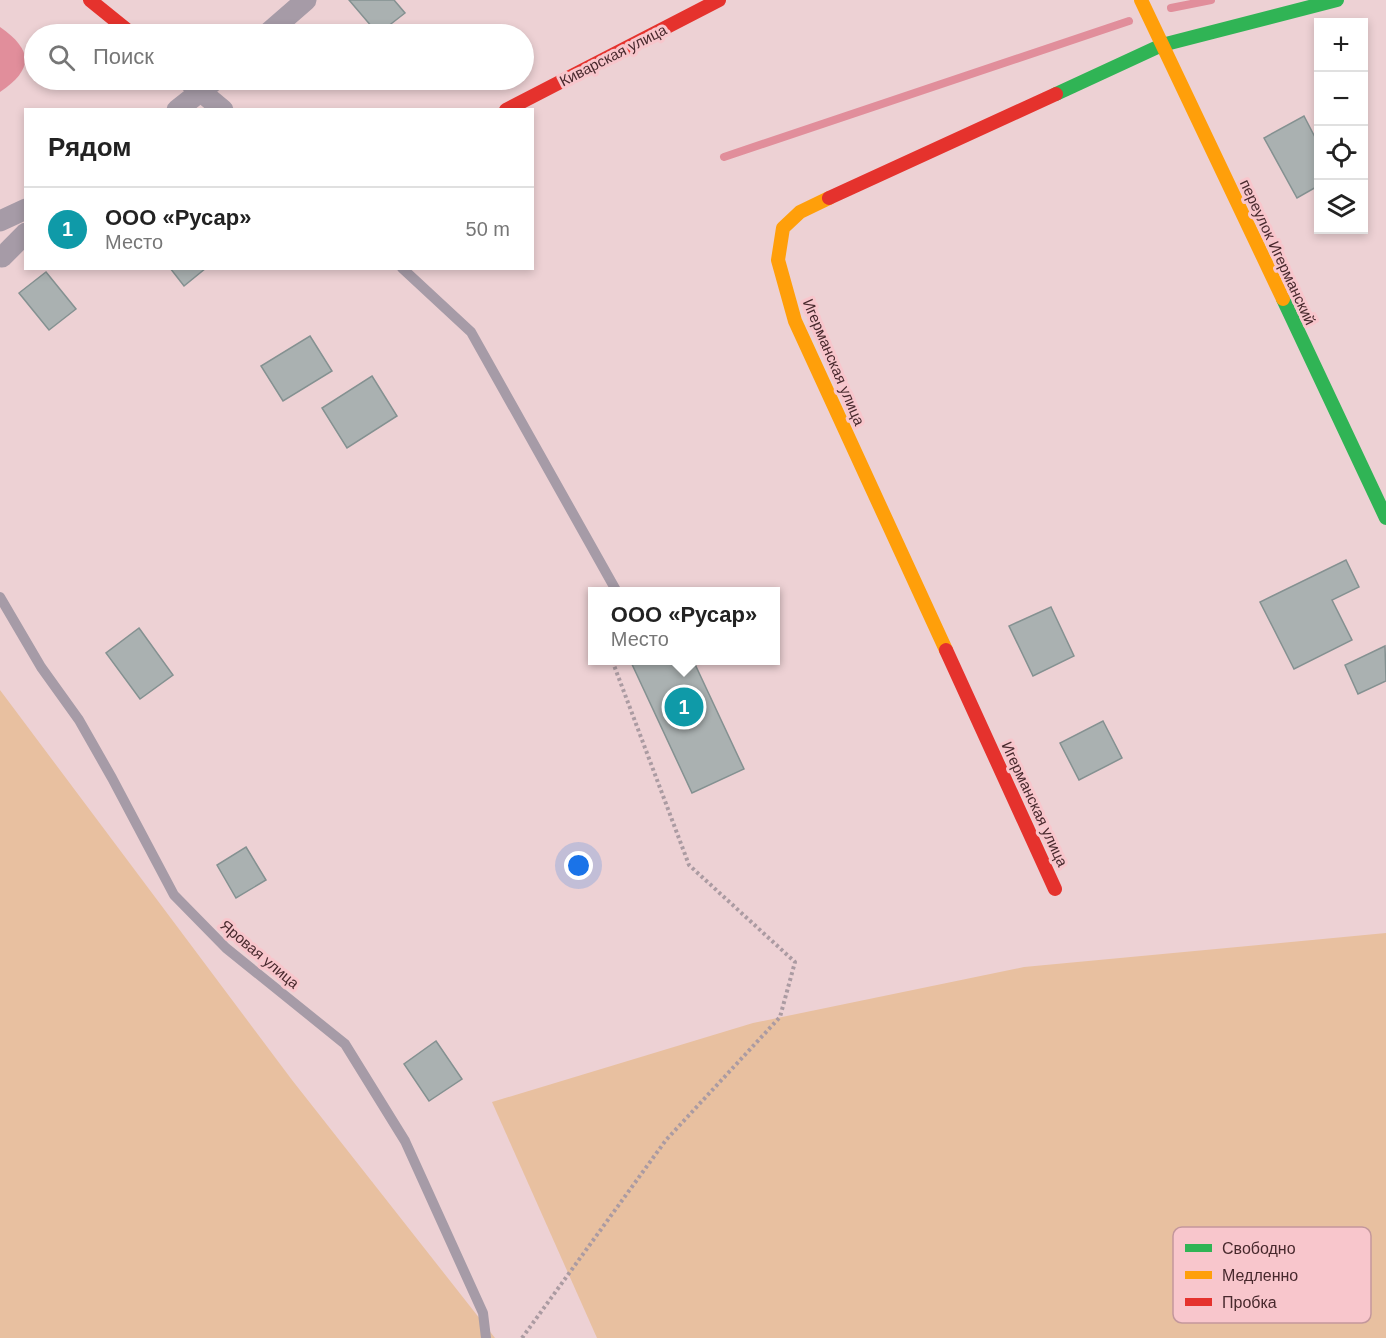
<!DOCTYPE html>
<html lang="ru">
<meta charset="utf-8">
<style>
:root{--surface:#fff;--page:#f2f2f2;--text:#222;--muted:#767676;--line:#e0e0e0;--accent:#0f766e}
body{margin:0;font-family:Helvetica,sans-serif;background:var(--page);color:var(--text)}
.controls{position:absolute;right:18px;top:18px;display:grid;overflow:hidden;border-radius:0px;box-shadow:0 3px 9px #0003}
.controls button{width:54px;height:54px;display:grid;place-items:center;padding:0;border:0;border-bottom:2px solid var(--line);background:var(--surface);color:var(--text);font:30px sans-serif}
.you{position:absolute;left:579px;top:866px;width:21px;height:21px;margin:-15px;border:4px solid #fff;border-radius:50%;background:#1a73e8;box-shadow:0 0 0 9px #1a73e833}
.badge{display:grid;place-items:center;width:39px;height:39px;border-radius:50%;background:var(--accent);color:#fff;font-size:20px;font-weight:700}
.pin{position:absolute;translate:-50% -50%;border:3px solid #fff;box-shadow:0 2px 6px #0006}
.popup{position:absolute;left:588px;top:587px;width:192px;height:78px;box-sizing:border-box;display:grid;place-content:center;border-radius:0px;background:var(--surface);filter:drop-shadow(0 2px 4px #0005);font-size:20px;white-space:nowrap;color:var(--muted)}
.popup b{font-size:22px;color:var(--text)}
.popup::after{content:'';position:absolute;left:50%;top:100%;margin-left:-12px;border:12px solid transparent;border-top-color:var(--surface)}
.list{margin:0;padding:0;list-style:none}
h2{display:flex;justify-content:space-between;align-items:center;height:78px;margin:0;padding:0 24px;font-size:26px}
h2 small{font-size:20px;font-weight:400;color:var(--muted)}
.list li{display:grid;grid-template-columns:39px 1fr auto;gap:18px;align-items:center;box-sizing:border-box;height:84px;padding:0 24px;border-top:2px solid var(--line)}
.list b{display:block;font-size:22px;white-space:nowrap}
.list p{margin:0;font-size:20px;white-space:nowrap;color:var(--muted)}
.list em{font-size:20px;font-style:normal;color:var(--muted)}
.icon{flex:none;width:33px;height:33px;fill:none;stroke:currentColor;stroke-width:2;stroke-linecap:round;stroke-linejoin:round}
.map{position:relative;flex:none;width:1386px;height:1338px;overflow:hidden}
.search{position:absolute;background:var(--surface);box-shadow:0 3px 9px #0003;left:24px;top:24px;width:510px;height:66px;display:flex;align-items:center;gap:15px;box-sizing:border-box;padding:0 21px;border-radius:33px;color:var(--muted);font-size:22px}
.panel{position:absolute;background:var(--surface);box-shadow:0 3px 9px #0003;left:24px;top:108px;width:510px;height:162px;border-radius:0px}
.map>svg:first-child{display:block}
</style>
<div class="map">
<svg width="1386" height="1338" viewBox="0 0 1386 1338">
<rect width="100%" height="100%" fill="#edd1d4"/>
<g fill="#e8c0a0">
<path d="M0,690L292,1080L495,1338H0Z"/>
<path d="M1386,933V1338H597L492,1102L753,1023L1024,967Z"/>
</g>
<path fill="#e18e9b" d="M0,27C33,50 34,69 0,92Z"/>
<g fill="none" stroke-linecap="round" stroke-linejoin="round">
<g stroke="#e18e9b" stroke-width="8">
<path d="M1171,8L1211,0"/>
<path d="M724,157L1129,21"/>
</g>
</g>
<g fill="#aab1b1" stroke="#849191" stroke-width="1.5">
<path d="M349,0H394L405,13L378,34Z"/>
<path d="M1304,116L1318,143V186L1297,198L1264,138Z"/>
<path d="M170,268H206L184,286Z"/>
<path d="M46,272L76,309L49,330L19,293Z"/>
<path d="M310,336L332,371L283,401L261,366Z"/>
<path d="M372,376L397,416L347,448L322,408Z"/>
<path d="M1346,560L1359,587L1332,600L1352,640L1294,669L1260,602Z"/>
<path d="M1051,607L1074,656L1033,676L1009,626Z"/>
<path d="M139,628L173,675L140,699L106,653Z"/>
<path d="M1385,646L1386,681L1358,694L1345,665Z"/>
<path d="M630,660H693L744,769L692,793Z"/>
<path d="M1103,721L1122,758L1079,780L1060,743Z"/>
<path d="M246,847L266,880L236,898L217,865Z"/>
<path d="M436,1041L462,1079L429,1101L404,1064Z"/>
</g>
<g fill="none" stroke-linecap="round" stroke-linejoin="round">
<path stroke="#ab9ba2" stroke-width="4" stroke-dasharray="3 3" stroke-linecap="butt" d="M522,1338L666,1140L780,1017L795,962L689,865L612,660"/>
<g stroke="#a69ba7" stroke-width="10">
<path d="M402,268L471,332L617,592"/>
<path d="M0,597L41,667L79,720L112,778L174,895L226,948L345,1044L405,1141L483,1313L486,1338"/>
</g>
<g stroke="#a69ba7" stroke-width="21">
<path d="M267,34L306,0"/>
<path d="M187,80L223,110"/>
<path d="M177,110L215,80"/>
<path d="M0,221L26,209"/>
<path d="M2,257L26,233"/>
</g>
<g stroke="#30b455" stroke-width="14">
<path d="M1056,94L1162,45L1337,0"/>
<path d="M1283,299L1386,518"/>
</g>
<g stroke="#ff9f0a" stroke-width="14">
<path d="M1141,0L1283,299"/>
<path d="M829,198L800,212L783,228L778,260L795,321L946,650"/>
</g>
<g stroke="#e5322d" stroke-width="14">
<path d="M90,0L132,34"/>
<path d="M506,110L719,0"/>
<path d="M829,198L1056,94"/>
<path d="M946,650L1055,889"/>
</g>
</g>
<g text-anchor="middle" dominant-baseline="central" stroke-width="6" stroke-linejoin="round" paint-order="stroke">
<g font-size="15" fill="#48292d" stroke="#f8c6cc">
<text transform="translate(613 55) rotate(-27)">Киварская улица</text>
<text transform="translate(1278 252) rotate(65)">переулок Игерманский</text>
<text transform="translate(834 362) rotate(67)">Игерманская улица</text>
<text transform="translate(1035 804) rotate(65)">Игерманская улица</text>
<text transform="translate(260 954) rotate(40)">Яровая улица</text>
</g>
</g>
<rect x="1173" y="1227" width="198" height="96" rx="9" fill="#f8c6cc" stroke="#c3979c" stroke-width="1.5"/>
<rect x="1185" y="1244" width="27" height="8" fill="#30b455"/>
<rect x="1185" y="1271" width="27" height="8" fill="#ff9f0a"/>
<rect x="1185" y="1298" width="27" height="8" fill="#e5322d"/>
<g font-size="16" fill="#48292d">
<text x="1222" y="1254">Свободно</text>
<text x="1222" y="1281">Медленно</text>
<text x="1222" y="1308">Пробка</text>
</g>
</svg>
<div class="controls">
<button>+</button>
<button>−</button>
<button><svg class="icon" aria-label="locate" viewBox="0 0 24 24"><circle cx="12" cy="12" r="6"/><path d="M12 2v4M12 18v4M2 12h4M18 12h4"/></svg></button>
<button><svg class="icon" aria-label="layers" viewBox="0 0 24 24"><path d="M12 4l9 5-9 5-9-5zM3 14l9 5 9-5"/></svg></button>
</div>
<div class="you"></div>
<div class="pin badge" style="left:684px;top:707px;background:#0f9aa8">1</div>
<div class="popup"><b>ООО «Русар»</b>Место</div>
<div class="search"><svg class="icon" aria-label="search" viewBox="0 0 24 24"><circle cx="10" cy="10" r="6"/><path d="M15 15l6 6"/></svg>Поиск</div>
<section class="panel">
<h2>Рядом<small></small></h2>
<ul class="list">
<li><span class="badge" style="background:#0f9aa8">1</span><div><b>ООО «Русар»</b><p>Место</p></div><em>50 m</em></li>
</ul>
</section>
</div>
